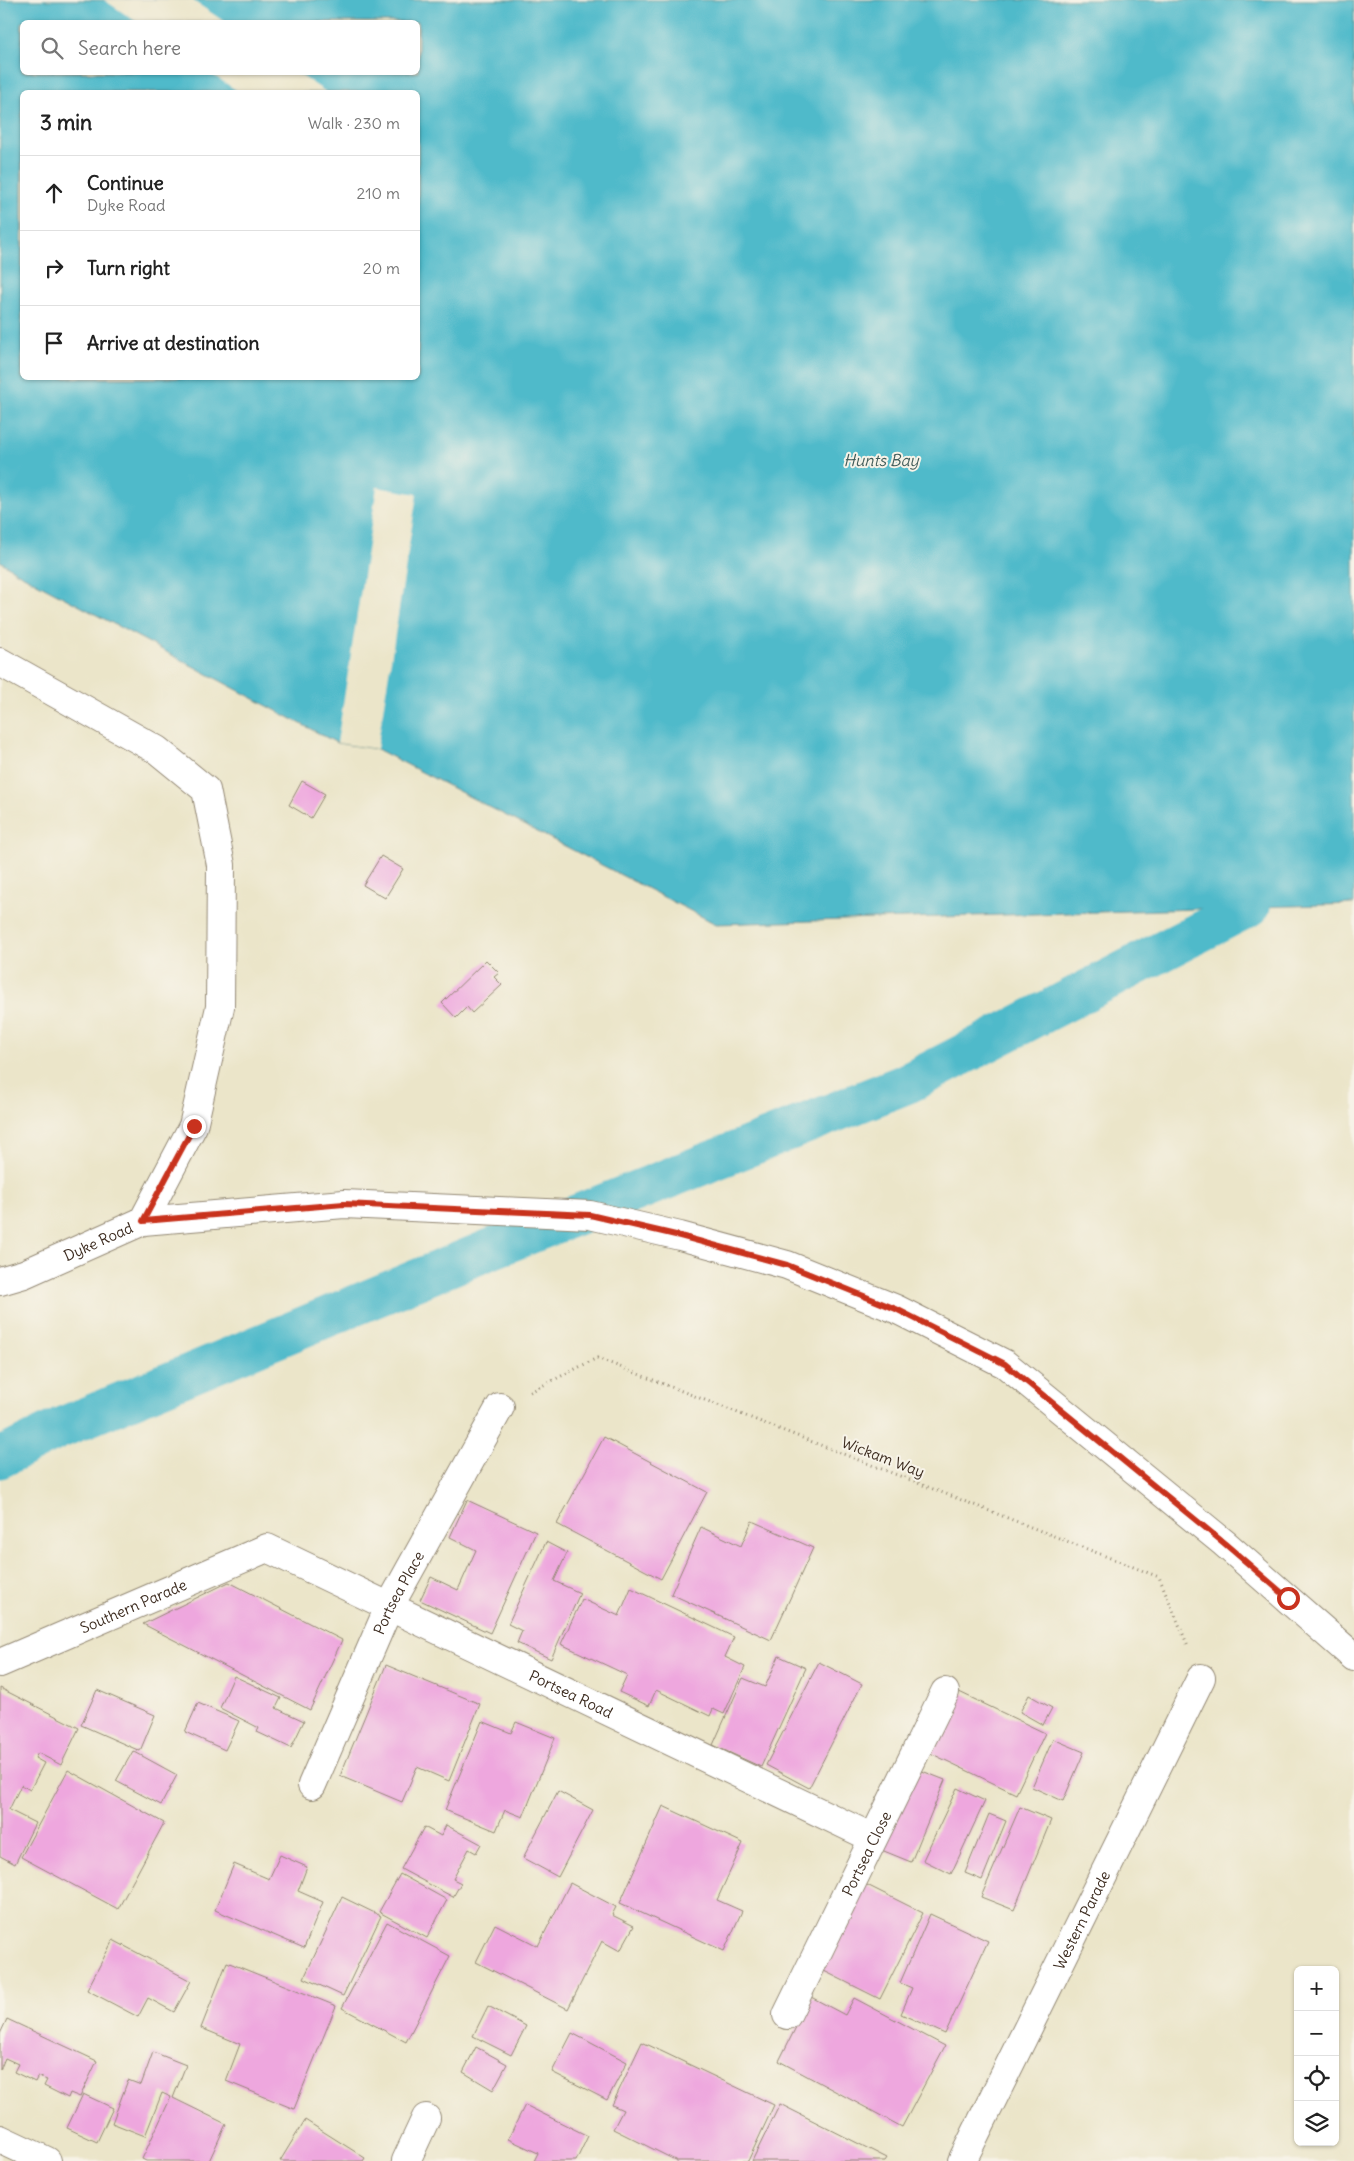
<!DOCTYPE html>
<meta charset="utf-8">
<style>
:root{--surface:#fff;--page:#f2f2f2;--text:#222;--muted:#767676;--line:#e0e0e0}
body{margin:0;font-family:Delius,sans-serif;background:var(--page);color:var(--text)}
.controls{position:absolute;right:15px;bottom:15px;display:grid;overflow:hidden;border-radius:8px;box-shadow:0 1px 4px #0004}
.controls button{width:45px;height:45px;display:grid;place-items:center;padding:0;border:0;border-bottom:1px solid var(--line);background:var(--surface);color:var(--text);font:25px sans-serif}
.stop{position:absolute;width:15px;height:15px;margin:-11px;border:4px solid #c8321e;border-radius:50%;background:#fff}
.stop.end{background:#c8321e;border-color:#fff;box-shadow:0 1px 5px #0008}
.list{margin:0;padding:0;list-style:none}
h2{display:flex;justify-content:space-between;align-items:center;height:65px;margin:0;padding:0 20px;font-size:21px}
h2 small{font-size:16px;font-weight:400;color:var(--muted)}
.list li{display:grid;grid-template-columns:32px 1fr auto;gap:15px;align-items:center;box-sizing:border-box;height:75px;padding:0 20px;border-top:1px solid var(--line)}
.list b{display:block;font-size:19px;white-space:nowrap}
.list p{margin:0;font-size:16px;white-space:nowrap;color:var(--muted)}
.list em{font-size:16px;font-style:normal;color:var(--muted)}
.icon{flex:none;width:28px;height:28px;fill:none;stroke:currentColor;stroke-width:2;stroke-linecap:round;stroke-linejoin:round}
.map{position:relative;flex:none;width:1354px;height:2161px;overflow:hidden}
.search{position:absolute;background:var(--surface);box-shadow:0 1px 4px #0004;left:20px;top:20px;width:400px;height:55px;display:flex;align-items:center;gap:12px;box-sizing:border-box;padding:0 18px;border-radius:8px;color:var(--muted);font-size:19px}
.panel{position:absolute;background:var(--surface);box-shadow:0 1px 4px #0004;left:20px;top:90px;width:400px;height:290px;border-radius:8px}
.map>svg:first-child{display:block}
</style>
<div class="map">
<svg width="1354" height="2161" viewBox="0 0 1354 2161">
<rect width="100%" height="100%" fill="#f7f3e8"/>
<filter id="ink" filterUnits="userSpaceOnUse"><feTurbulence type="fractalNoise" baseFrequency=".02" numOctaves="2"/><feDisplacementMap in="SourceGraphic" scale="10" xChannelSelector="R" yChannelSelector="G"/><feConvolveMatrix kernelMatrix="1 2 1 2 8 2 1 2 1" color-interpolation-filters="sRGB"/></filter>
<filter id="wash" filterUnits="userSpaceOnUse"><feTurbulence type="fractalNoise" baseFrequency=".0096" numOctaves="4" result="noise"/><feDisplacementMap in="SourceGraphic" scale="20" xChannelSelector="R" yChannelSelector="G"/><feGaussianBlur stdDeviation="1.12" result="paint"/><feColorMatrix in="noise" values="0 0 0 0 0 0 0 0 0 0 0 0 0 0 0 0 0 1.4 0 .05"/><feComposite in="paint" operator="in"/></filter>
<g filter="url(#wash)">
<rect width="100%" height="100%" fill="#ebe5c9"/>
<path fill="#4fbaca" stroke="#457274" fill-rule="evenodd" d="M0,0H1354V904L716,924L377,749L337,743L18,573L0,561ZM22,22H418V72H22ZM22,92H418V378H22Z"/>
<g fill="#ebe5c9">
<path d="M104,0H192L225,22H137Z"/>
<path d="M210,73H297L326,92H239Z"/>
<path d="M377,487L417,494L377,749L337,743Z"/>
</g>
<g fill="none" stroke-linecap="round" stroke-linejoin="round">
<path stroke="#4fbaca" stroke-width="41" d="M0,1458L60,1428L486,1251L908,1083L1250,906"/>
</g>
<g id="blocks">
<g fill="#eea7de">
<path d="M302,781L325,794L311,818L289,805Z"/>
<path d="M381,856L403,869L385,898L363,885Z"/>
<path d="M486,960L499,973L494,977L502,985L472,1013L467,1007L456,1018L442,1003Z"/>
<path d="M604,1437L707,1492L661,1579L557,1524Z"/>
<path d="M467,1500L536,1532L490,1633L420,1600L431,1577L458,1590L476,1550L450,1537Z"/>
<path d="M752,1521L813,1548L771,1640L671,1594L701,1527L741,1546Z"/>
<path d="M546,1542L567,1553L554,1581L580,1593L551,1659L517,1643L522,1631L508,1624Z"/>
<path d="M229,1582L342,1640L310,1710L143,1624Z"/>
<path d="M631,1588L734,1637L725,1657L745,1667L724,1714L713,1709L710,1716L656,1690L649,1706L619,1692L627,1675L561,1644L582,1599L619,1616Z"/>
<path d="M779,1656L806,1668L761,1767L713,1745L743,1678L765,1687Z"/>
<path d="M819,1662L862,1684L809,1788L766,1765Z"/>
<path d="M386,1665L480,1704L449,1781L417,1767L402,1802L340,1776Z"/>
<path d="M234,1676L281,1698L276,1708L304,1721L291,1748L257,1732L259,1728L220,1708Z"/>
<path d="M0,1688L79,1728L61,1765L38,1753L35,1758L44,1763L30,1790L21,1785L9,1810L35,1823L15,1864L0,1856Z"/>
<path d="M97,1690L155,1715L140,1751L81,1725Z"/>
<path d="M955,1690L1045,1733L1016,1794L926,1751Z"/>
<path d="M1029,1695L1052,1708L1043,1725L1020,1712Z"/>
<path d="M198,1703L239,1721L225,1750L185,1732Z"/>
<path d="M482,1721L511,1733L516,1722L555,1738L523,1817L505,1810L496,1831L445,1810Z"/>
<path d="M1053,1739L1084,1752L1063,1801L1032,1787Z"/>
<path d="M133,1751L177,1775L161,1805L116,1781Z"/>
<path d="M912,1767L945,1780L911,1862L879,1849Z"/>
<path d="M68,1770L164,1823L118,1909L21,1857Z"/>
<path d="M957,1788L985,1801L951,1874L923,1860Z"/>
<path d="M558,1791L593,1810L558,1877L523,1858Z"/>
<path d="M663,1806L743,1843L717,1900L742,1911L724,1951L620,1903Z"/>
<path d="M1020,1807L1051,1820L1014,1910L981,1897Z"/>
<path d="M989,1814L1006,1821L982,1880L965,1873Z"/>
<path d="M446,1825L481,1844L476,1853L469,1849L453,1879L461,1883L453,1897L401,1869L424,1827L441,1836Z"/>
<path d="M280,1855L307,1867L298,1891L323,1902L304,1948L215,1910L234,1864L269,1879Z"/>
<path d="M400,1874L447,1900L427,1938L379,1912Z"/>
<path d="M570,1883L616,1907L612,1915L634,1926L620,1951L602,1941L568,2009L476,1962L495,1924L538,1946Z"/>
<path d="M865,1884L923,1913L880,1999L822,1970Z"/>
<path d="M342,1897L381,1916L343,1996L304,1978Z"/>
<path d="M930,1914L988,1941L945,2034L901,2014L912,1988L900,1983Z"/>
<path d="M387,1922L450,1956L406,2042L342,2008Z"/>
<path d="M113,1940L191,1981L174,2012L148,1998L138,2017L87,1990Z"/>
<path d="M227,1962L336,2006L294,2109L226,2081L240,2044L201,2028Z"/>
<path d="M811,1997L845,2015L854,1998L945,2046L902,2127L779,2061Z"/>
<path d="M488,2006L526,2026L511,2055L473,2036Z"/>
<path d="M7,2019L97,2061L80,2097L70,2093L68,2098L44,2086L47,2080L38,2076L35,2082L14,2072L18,2064L5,2058L0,2070V2034Z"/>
<path d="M572,2033L627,2062L607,2100L552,2072Z"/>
<path d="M642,2042L774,2105L748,2161H677L613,2129L623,2110L612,2105Z"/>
<path d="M476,2047L507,2064L493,2090L463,2072Z"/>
<path d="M153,2052L186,2065L173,2098L226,2124L209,2161H146L142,2159L171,2097L162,2093L145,2136L112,2123L128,2080L141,2085Z"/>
<path d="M83,2094L113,2108L97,2142L67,2128Z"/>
<path d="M780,2104L887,2158L885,2161H752Z"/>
<path d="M525,2105L588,2136L576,2161H534L538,2153L508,2139Z"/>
<path d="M305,2120L365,2158L363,2161H280Z"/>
</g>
</g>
</g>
<g filter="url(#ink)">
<use href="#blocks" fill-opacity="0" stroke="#938874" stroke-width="1"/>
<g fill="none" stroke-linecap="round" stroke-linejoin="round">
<defs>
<g id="minor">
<path d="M0,662L157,750L206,790L221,865L220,1007L193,1126L143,1221"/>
<path id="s1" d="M0,1663L267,1548L873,1838"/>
<path id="s2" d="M312,1785L389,1607L500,1407"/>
<path id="s3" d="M787,2015L945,1692"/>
<path d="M0,2139L47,2161"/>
<path d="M406,2161L426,2118"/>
<path id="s4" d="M962,2161L1201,1678"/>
</g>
<g id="major">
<path id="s5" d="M0,1281L24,1274L143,1221L344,1204L590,1215L680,1236L787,1265L896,1309L1005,1364L1224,1543L1354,1657"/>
</g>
</defs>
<use href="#minor" stroke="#938874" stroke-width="30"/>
<use href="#major" stroke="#938874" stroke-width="30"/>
<path stroke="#938874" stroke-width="3" stroke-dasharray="1 4" stroke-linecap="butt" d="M530,1392L597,1358L1159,1577L1188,1646"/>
<use href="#minor" stroke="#fff" stroke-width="28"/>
<use href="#major" stroke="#fff" stroke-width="28"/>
</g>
</g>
<g fill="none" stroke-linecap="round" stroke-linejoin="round" filter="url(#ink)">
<path stroke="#c8321e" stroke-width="6" d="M194,1126L143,1221L344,1204L590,1215L680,1236L787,1265L896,1309L1005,1364L1224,1543L1288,1598"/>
</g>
<g text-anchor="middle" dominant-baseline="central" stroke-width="4" stroke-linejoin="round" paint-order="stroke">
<g font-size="15" fill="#3b2a1e" stroke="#f7f3e8">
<text stroke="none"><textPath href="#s5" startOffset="106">Dyke Road</textPath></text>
<text transform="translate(883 1457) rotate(21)">Wickam Way</text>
<text stroke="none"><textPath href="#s2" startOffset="211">Portsea Place</textPath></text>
<text stroke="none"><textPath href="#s1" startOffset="145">Southern Parade</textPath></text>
<text stroke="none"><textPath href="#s1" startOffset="628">Portsea Road</textPath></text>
<text stroke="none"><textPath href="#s3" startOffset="180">Portsea Close</textPath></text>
<text stroke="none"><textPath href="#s4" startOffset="269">Western Parade</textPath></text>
</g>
<g font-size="16" font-style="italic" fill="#425c5a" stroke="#f7f3e8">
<text x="881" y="460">Hunts Bay</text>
</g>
</g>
</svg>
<div class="controls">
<button>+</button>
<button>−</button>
<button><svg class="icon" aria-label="locate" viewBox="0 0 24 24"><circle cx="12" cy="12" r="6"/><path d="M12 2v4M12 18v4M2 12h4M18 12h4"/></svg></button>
<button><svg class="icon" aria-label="layers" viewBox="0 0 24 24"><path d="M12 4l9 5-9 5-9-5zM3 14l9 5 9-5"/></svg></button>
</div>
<div class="stop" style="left:1288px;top:1598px"></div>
<div class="stop end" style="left:194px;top:1126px"></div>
<div class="search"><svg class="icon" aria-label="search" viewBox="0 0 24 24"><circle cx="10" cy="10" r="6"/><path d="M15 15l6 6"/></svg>Search here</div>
<section class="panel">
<h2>3 min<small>Walk · 230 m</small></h2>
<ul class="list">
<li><svg class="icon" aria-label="ahead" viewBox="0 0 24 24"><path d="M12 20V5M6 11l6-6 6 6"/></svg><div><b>Continue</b><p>Dyke Road</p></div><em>210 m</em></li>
<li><svg class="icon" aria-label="right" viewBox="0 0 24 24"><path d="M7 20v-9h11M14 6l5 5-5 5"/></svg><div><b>Turn right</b></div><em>20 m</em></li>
<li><svg class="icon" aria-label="arrive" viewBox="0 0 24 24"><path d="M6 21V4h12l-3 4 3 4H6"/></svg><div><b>Arrive at destination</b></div></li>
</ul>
</section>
</div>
